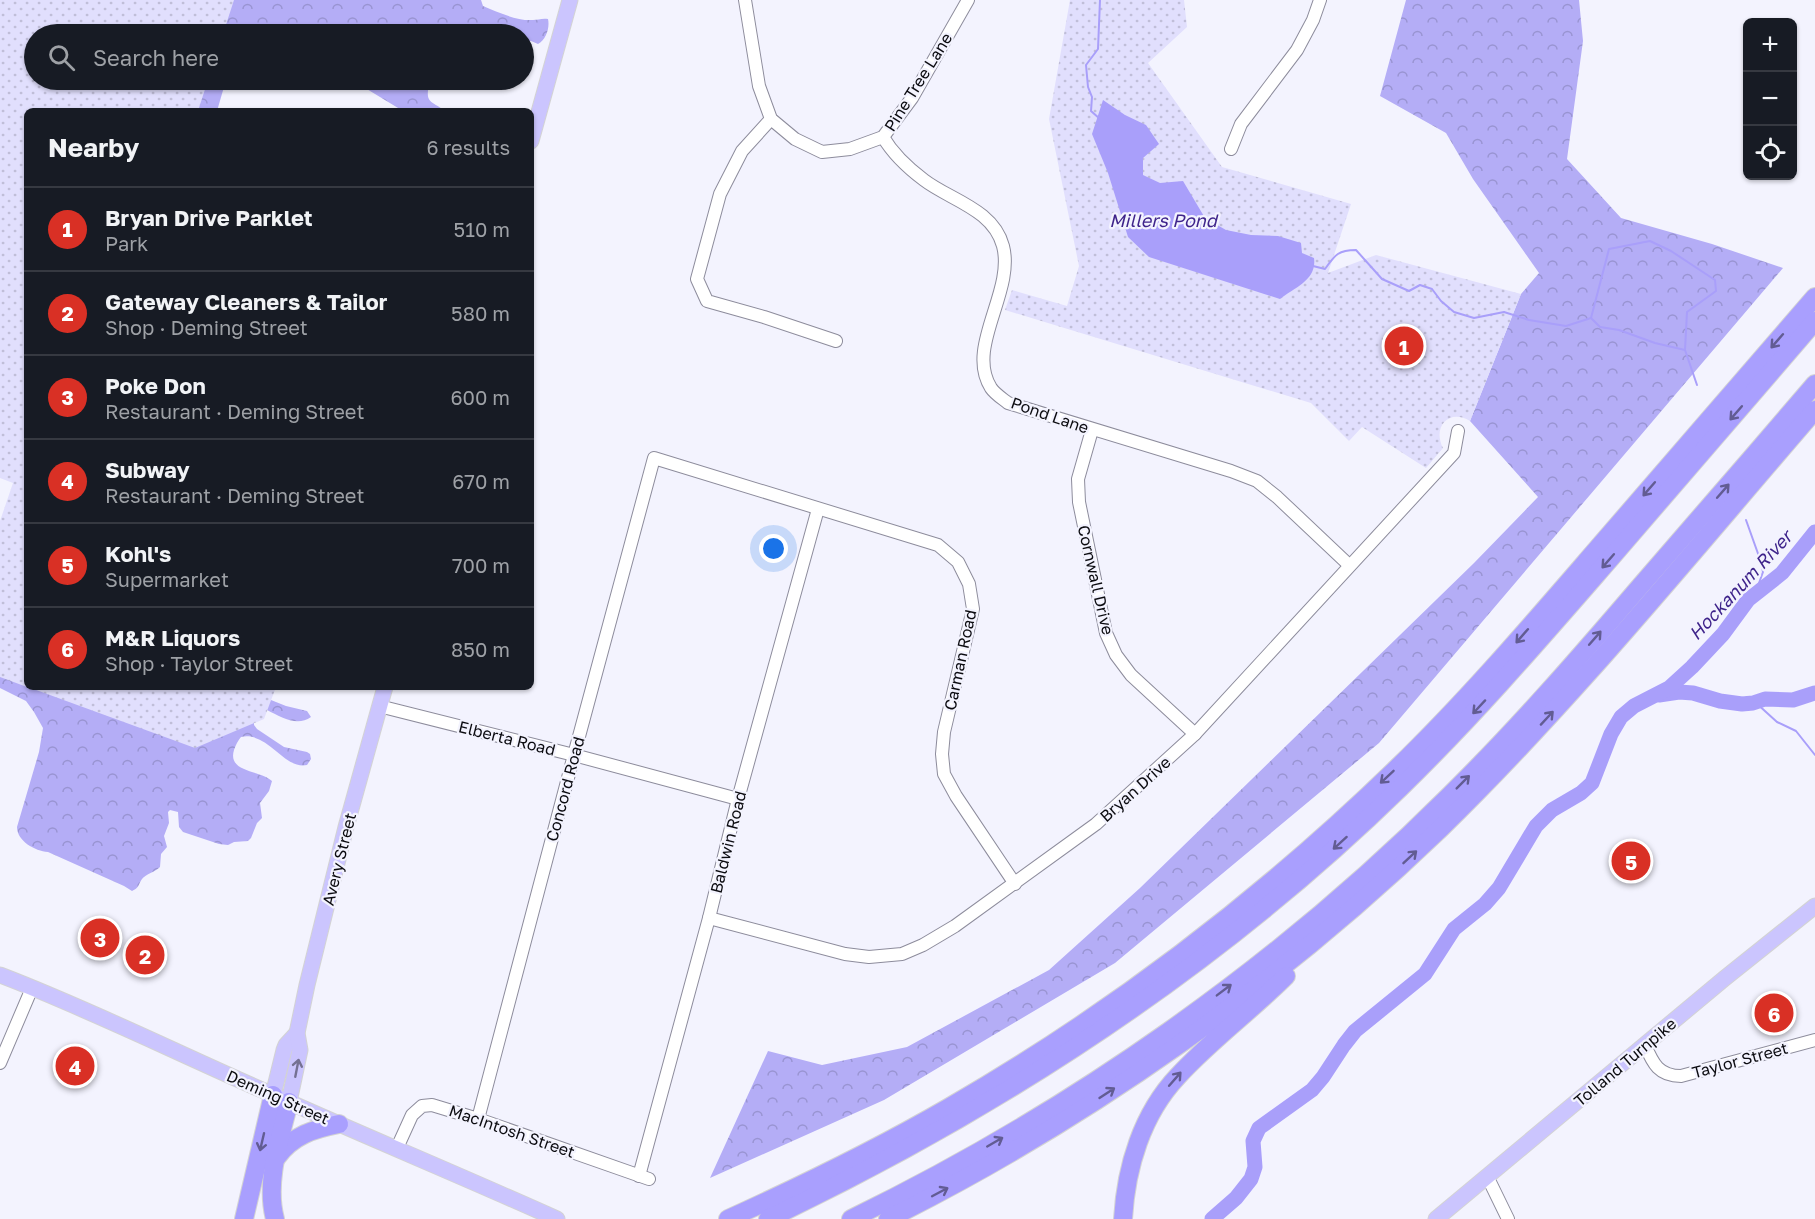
<!DOCTYPE html>
<meta charset="utf-8">
<style>
:root{--surface:#171b24;--page:#20242c;--text:#f1f3f6;--muted:#9ea1a6;--line:#363941;--accent:#d93025}
body{margin:0;font-family:"Golos Text",sans-serif;background:var(--page);color:var(--text)}
.controls{position:absolute;right:18px;top:18px;display:grid;overflow:hidden;border-radius:9px;box-shadow:0 2px 4px #0004}
.controls button{width:54px;height:54px;display:grid;place-items:center;padding:0;border:0;border-bottom:2px solid var(--line);background:var(--surface);color:var(--text);font:30px sans-serif}
.you{position:absolute;left:774px;top:549px;width:21px;height:21px;margin:-15px;border:4px solid #fff;border-radius:50%;background:#1a73e8;box-shadow:0 0 0 9px #1a73e833}
.badge{display:grid;place-items:center;width:39px;height:39px;border-radius:50%;background:var(--accent);color:#fff;font-size:20px;font-weight:700}
.pin{position:absolute;translate:-50% -50%;border:3px solid #fff;box-shadow:0 2px 6px #0006}
.list{margin:0;padding:0;list-style:none}
h2{display:flex;justify-content:space-between;align-items:center;height:78px;margin:0;padding:0 24px;font-size:26px}
h2 small{font-size:20px;font-weight:400;color:var(--muted)}
.list li{display:grid;grid-template-columns:39px 1fr auto;gap:18px;align-items:center;box-sizing:border-box;height:84px;padding:0 24px;border-top:2px solid var(--line)}
.list b{display:block;font-size:22px;white-space:nowrap}
.list p{margin:0;font-size:20px;white-space:nowrap;color:var(--muted)}
.list em{font-size:20px;font-style:normal;color:var(--muted)}
.icon{flex:none;width:33px;height:33px;fill:none;stroke:currentColor;stroke-width:2;stroke-linecap:round;stroke-linejoin:round}
.map{position:relative;flex:none;width:1815px;height:1219px;overflow:hidden}
.search{position:absolute;background:var(--surface);box-shadow:0 2px 4px #0004;left:24px;top:24px;width:510px;height:66px;display:flex;align-items:center;gap:15px;box-sizing:border-box;padding:0 21px;border-radius:33px;color:var(--muted);font-size:22px}
.panel{position:absolute;background:var(--surface);box-shadow:0 2px 4px #0004;left:24px;top:108px;width:510px;height:582px;border-radius:9px}
.map>svg:first-child{display:block}
</style>
<div class="map">
<svg width="1815" height="1219" viewBox="0 0 1815 1219">
<defs>
<pattern id="forest-crowns" width="20" height="18" patternUnits="userSpaceOnUse" patternTransform="scale(1.5)"><rect width="20" height="18" fill="#b4adf6"/><path d="M2 6a3 3 0 1 1 6 0M12 15a3 3 0 1 1 6 0" fill="none" stroke="#9994d2"/></pattern>
<pattern id="park-dots" width="8" height="8" patternUnits="userSpaceOnUse" patternTransform="scale(1.5)"><rect width="8" height="8" fill="#e1dffd"/><path d="M2 2h.1M6 6h.1" fill="none" stroke="#c0bed8" stroke-width="1.8" stroke-linecap="round"/></pattern>
</defs>
<rect width="100%" height="100%" fill="#f3f3fe"/>
<g fill="url(#forest-crowns)">
<path d="M7,0H481L483,6C498,12 516,21 533,20C538,20 542,18 548,19C550,28 546,40 538,44L531,41L524,40V34H511L500,31L475,33L461,30L457,34H270L245,25L242,28L239,34H112Z"/>
<path d="M1406,0H1579L1583,41L1567,159L1621,218L1712,244L1783,268L1379,743L1115,963L884,1100L710,1178L768,1051L822,1065L907,1047L1049,970L1140,888L1474,563L1538,497L1470,421L1521,294L1539,273L1473,179L1446,133L1380,96Z"/>
<path d="M190,80H226L217,111H183Z"/>
<path d="M352,80H433L430,81C424,104 431,100 445,111H403Z"/>
<path d="M0,665L27,676V687H56L271,700L286,706L307,711L311,717C297,727 281,717 267,710L254,722V725L257,729L284,747L307,752L310,754L311,759L307,765C284,770 268,731 241,737C237,742 236,745 234,750C227,773 261,770 272,781L269,791L260,803L262,818L257,823L251,838L248,841L234,842L228,845L219,844L183,832L179,827L178,812L170,810L168,812L169,823L164,836L167,847L161,854L160,867C155,872 146,874 142,879C138,885 139,888 132,891L124,886L48,852C35,851 17,841 17,827L39,752L43,728L34,712L26,701L0,688Z"/>
</g>
<g fill="url(#park-dots)">
<path d="M0,0H234L223,34H34V80H208L198,111H27V687L0,677V521L13,483L0,478Z"/>
<path d="M1070,0H1184L1187,27L1148,63L1222,167L1351,204L1328,273L1376,255L1521,294L1470,421C1449,408 1432,427 1443,448L1426,468L1362,427L1349,441L1311,403L1005,310L1012,290L1067,306L1079,266L1049,119Z"/>
<path d="M28,687H276L264,719L195,748Z"/>
</g>
<path fill="#a99ffa" d="M1103,100L1125,115L1146,125L1159,144L1143,158V175L1160,183L1183,181L1205,218L1226,230L1251,235L1278,236L1301,243L1302,253L1314,258C1317,280 1295,287 1280,299L1149,257L1128,237L1108,173L1092,134Z"/>
<g fill="none" stroke-linecap="round" stroke-linejoin="round">
<g stroke="#a99ffa" stroke-width="2">
<path d="M1100,119L1091,111L1092,97L1088,87L1086,65L1098,49L1100,0"/>
<path d="M1313,266L1325,269C1335,255 1338,250 1356,250L1382,279L1409,291L1420,285L1432,289L1441,301L1454,312L1474,318L1504,312L1529,320L1566,326L1591,318L1609,249L1650,241L1671,251L1715,280L1716,291L1687,312L1685,350L1697,385"/>
<path d="M1591,318L1600,327L1619,330L1655,343L1685,350"/>
<path d="M1746,520L1761,562L1763,572L1755,594"/>
<path d="M1755,702L1777,722L1796,731L1815,755"/>
</g>
<g stroke="#a99ffa" stroke-width="15">
<path d="M1659,695L1679,692L1693,693L1720,701L1742,704L1753,703L1765,699L1793,700L1815,693"/>
<path d="M1212,1219L1236,1198L1251,1179L1255,1167L1253,1141L1259,1128L1312,1090L1323,1077L1344,1045L1355,1031L1425,974L1454,929L1485,904L1499,888L1536,826L1552,810L1581,793L1592,783L1611,734L1621,717L1634,706L1669,688L1692,667L1723,634L1748,600L1782,573L1815,532"/>
</g>
<defs>
<g id="minor">
<path d="M745,0L759,86L771,119L795,139L822,152L850,149L883,137L912,98L968,0"/>
<path d="M771,119L742,151L720,194L697,279L707,301L764,317L836,341"/>
<path d="M883,137C893,154 908,168 924,180C950,200 993,209 1003,246C1015,292 965,347 991,388C995,394 1003,399 1008,403L1231,471L1257,481L1277,497L1349,565"/>
<path d="M1231,149L1241,124L1297,50L1313,20L1320,0"/>
<path d="M1092,430L1078,479L1079,502L1106,633L1116,655L1131,675L1195,734"/>
<path d="M379,706L574,755L738,799"/>
<path d="M709,918L845,954L869,957L902,954L923,945L955,926L1096,824L1195,734L1454,453L1458,431"/>
<path d="M1645,1045C1653,1064 1659,1076 1681,1076L1815,1040"/>
<path d="M0,1063L32,988"/>
<path d="M478,1119L574,755L654,458L938,545L958,562L969,584L973,609L944,732L942,754L944,774L956,796L1015,884"/>
<path d="M397,1148L412,1115L422,1106L432,1105L478,1119L649,1179"/>
<path d="M639,1176L709,918L738,799L818,509"/>
<path d="M1487,1176L1508,1219"/>
</g>
<g id="major">
<path d="M531,141L570,0"/>
<path d="M0,975C89,1009 175,1052 262,1090C360,1134 459,1175 557,1219"/>
<path d="M273,1095L284,1050L286,1045L297,1033"/>
<path d="M289,1102L300,1050L297,1033L307,985L346,827L385,687"/>
<path d="M1436,1219L1725,978L1815,906"/>
</g>
<g id="highway">
<path d="M277,1157C293,1135 314,1129 339,1124"/>
<path d="M244,1219L273,1095"/>
<path d="M275,1219C265,1182 280,1139 289,1102"/>
<path d="M728,1219C803,1185 877,1149 948,1108C1111,1014 1262,899 1397,768C1468,699 1532,624 1597,549C1670,465 1742,381 1815,297"/>
<path d="M768,1219C1001,1108 1216,968 1401,787C1475,715 1542,637 1609,560C1678,480 1746,401 1815,321"/>
<path d="M851,1219C1071,1112 1277,968 1450,795C1516,730 1577,660 1637,590C1697,521 1756,453 1815,384"/>
<path d="M888,1219C1090,1118 1278,985 1441,828C1574,698 1693,551 1815,410"/>
<path d="M1123,1219C1126,1167 1142,1114 1178,1076C1211,1040 1252,1010 1286,976"/>
</g>
</defs>
<use href="#minor" stroke="#8d8c9c" stroke-width="14"/>
<use href="#major" stroke="#d3d3d4" stroke-width="17"/>
<use href="#highway" stroke="#d3d3d4" stroke-width="20"/>
<use href="#minor" stroke="#fff" stroke-width="12"/>
<use href="#major" stroke="#cbc5fe" stroke-width="15"/>
<use href="#highway" stroke="#a99ffe" stroke-width="18"/>
</g>
<defs><path id="oneway-shaft" d="M-6 0H5M1.5-3L5.5 0L1.5 3" fill="none" stroke-width="1.6" stroke-linecap="round" stroke-linejoin="round" transform="scale(1.5)"/></defs>
<g stroke="#625c93">
<use href="#oneway-shaft" transform="translate(1777 341) rotate(131)"/>
<use href="#oneway-shaft" transform="translate(1736 413) rotate(131)"/>
<use href="#oneway-shaft" transform="translate(1649 489) rotate(131)"/>
<use href="#oneway-shaft" transform="translate(1723 491) rotate(-49)"/>
<use href="#oneway-shaft" transform="translate(1608 561) rotate(131)"/>
<use href="#oneway-shaft" transform="translate(1522 636) rotate(131)"/>
<use href="#oneway-shaft" transform="translate(1595 638) rotate(-49)"/>
<use href="#oneway-shaft" transform="translate(1479 707) rotate(133)"/>
<use href="#oneway-shaft" transform="translate(1547 718) rotate(-47)"/>
<use href="#oneway-shaft" transform="translate(1387 777) rotate(137)"/>
<use href="#oneway-shaft" transform="translate(1463 782) rotate(-45)"/>
<use href="#oneway-shaft" transform="translate(1340 843) rotate(138)"/>
<use href="#oneway-shaft" transform="translate(1410 857) rotate(-43)"/>
<use href="#oneway-shaft" transform="translate(1224 990) rotate(-37)"/>
<use href="#oneway-shaft" transform="translate(1175 1079) rotate(-49)"/>
<use href="#oneway-shaft" transform="translate(1107 1093) rotate(-33)"/>
<use href="#oneway-shaft" transform="translate(262 1142) rotate(103)"/>
<use href="#oneway-shaft" transform="translate(995 1142) rotate(-30)"/>
<use href="#oneway-shaft" transform="translate(940 1192) rotate(-28)"/>
</g>
<use stroke="#757193" href="#oneway-shaft" transform="translate(297 1068) rotate(-79)"/>
<g text-anchor="middle" dominant-baseline="central" stroke-width="4.5" stroke-linejoin="round" paint-order="stroke">
<g font-size="16" fill="#0b0b10" stroke="#f3f3fe">
<text transform="translate(918 82) rotate(-58)">Pine Tree Lane</text>
<text transform="translate(1050 415) rotate(19)">Pond Lane</text>
<text transform="translate(1096 580) rotate(77)">Cornwall Drive</text>
<text transform="translate(960 660) rotate(-78)">Carman Road</text>
<text transform="translate(507 738) rotate(14)">Elberta Road</text>
<text transform="translate(565 789) rotate(-75)">Concord Road</text>
<text transform="translate(1135 789) rotate(-42)">Bryan Drive</text>
<text transform="translate(728 842) rotate(-76)">Baldwin Road</text>
<text transform="translate(339 859) rotate(-76)">Avery Street</text>
<text transform="translate(1740 1060) rotate(-15)">Taylor Street</text>
<text transform="translate(1625 1062) rotate(-40)">Tolland Turnpike</text>
<text transform="translate(278 1097) rotate(24)">Deming Street</text>
<text transform="translate(512 1131) rotate(19)">MacIntosh Street</text>
</g>
<g font-size="18" font-style="italic" fill="#3f248b" stroke="#f3f3fe">
<text x="1163" y="220">Millers Pond</text>
<text transform="translate(1740 585) rotate(-47)">Hockanum River</text>
</g>
</g>
</svg>
<div class="controls">
<button>+</button>
<button>−</button>
<button><svg class="icon" aria-label="locate" viewBox="0 0 24 24"><circle cx="12" cy="12" r="6"/><path d="M12 2v4M12 18v4M2 12h4M18 12h4"/></svg></button>
</div>
<div class="you"></div>
<div class="pin badge" style="left:1404px;top:346px">1</div>
<div class="pin badge" style="left:145px;top:955px">2</div>
<div class="pin badge" style="left:100px;top:938px">3</div>
<div class="pin badge" style="left:75px;top:1066px">4</div>
<div class="pin badge" style="left:1631px;top:861px">5</div>
<div class="pin badge" style="left:1774px;top:1013px">6</div>
<div class="search"><svg class="icon" aria-label="search" viewBox="0 0 24 24"><circle cx="10" cy="10" r="6"/><path d="M15 15l6 6"/></svg>Search here</div>
<section class="panel">
<h2>Nearby<small>6 results</small></h2>
<ul class="list">
<li><span class="badge">1</span><div><b>Bryan Drive Parklet</b><p>Park</p></div><em>510 m</em></li>
<li><span class="badge">2</span><div><b>Gateway Cleaners &amp; Tailor</b><p>Shop · Deming Street</p></div><em>580 m</em></li>
<li><span class="badge">3</span><div><b>Poke Don</b><p>Restaurant · Deming Street</p></div><em>600 m</em></li>
<li><span class="badge">4</span><div><b>Subway</b><p>Restaurant · Deming Street</p></div><em>670 m</em></li>
<li><span class="badge">5</span><div><b>Kohl's</b><p>Supermarket</p></div><em>700 m</em></li>
<li><span class="badge">6</span><div><b>M&amp;R Liquors</b><p>Shop · Taylor Street</p></div><em>850 m</em></li>
</ul>
</section>
</div>
